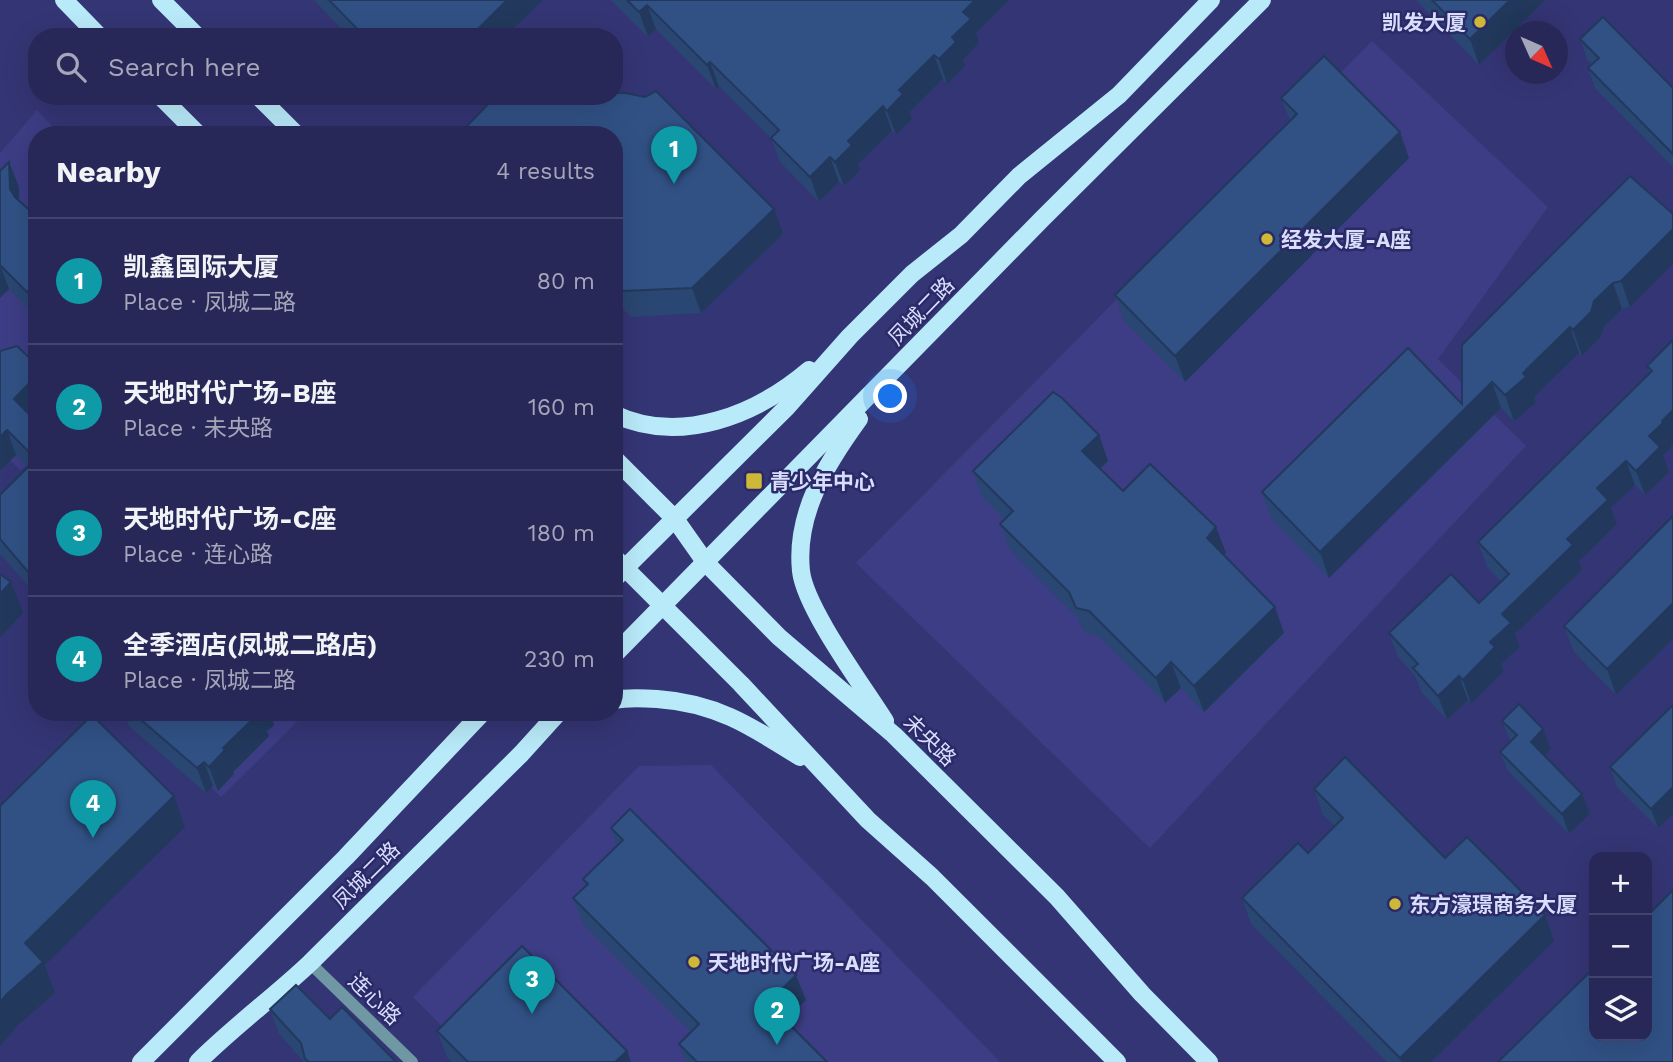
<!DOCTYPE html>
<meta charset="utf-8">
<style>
:root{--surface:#272857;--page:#2f305d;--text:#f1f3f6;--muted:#a4a6ba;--line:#43446d;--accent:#ceb837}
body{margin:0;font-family:"Work Sans","Noto Sans SC",sans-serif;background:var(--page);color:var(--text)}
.controls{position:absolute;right:21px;bottom:21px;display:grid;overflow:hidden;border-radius:14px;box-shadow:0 7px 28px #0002}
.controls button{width:63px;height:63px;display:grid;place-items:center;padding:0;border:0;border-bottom:2px solid var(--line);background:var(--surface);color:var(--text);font:35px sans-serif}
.compass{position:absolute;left:1505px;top:21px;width:63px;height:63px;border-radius:50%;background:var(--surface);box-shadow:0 7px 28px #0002;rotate:135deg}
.you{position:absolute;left:891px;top:397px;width:24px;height:24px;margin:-18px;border:5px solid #fff;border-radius:50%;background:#1a73e8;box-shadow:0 0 0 10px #1a73e833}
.badge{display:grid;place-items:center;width:46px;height:46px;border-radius:50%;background:var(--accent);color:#fff;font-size:23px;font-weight:700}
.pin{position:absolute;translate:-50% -58px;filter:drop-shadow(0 2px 4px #0008)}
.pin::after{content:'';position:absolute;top:37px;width:24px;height:21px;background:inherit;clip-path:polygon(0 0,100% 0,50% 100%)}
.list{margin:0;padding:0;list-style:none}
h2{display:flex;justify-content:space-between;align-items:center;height:91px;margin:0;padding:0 28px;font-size:30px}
h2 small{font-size:23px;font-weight:400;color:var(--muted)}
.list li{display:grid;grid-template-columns:46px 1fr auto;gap:21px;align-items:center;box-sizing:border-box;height:126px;padding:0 28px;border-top:2px solid var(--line)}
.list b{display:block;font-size:26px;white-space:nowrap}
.list p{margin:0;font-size:23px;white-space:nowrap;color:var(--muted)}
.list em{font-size:23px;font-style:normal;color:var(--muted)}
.icon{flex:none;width:38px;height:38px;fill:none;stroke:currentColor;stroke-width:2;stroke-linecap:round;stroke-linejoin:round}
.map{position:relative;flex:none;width:1673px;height:1062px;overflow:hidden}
.search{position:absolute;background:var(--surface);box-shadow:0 7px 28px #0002;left:28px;top:28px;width:595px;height:77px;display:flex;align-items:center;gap:18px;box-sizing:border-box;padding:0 24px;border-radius:28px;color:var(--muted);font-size:26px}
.panel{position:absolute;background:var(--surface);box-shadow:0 7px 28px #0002;left:28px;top:126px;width:595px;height:595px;border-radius:28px}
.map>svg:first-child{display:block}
</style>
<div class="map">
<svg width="1673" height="1062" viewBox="0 0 1673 1062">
<rect width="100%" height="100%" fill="#343574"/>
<g fill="#3c3d84">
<path d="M1372,41L1548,207L1438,359L1526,446L1150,848L856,563Z"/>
<path d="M37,110L61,135H37V454L21,471L0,451V153Z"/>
<path d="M133,712H307L221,797Z"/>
<path d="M711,765L1000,1062H477L413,997L639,766Z"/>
</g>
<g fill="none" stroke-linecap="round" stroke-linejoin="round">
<path stroke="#6f97a4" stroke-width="12" d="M310,963L412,1062"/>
<g stroke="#b9eaf9" stroke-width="18">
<path d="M64,0L100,37"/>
<path d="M161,0L198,37"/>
<path d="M160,96L199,135"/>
<path d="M258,96L297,135"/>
<path d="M614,414C681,446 757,414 809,370"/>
<path d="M859,419C827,463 795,513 801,571C805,608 863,686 885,721"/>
<path d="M614,458L675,519L706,563L779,637L894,735L1057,897L1142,994L1209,1062"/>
<path d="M614,557L741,684L868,820L932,877L1117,1062"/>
<path d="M614,579L787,407L850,336L912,274L961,235L1019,176L1119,95L1211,0"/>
<path d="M614,655L1042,219L1262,0"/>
<path d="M614,700C628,697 643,698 657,699C716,703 751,726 800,757"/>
<path d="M141,1062L346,857L483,712"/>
<path d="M198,1062C233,1027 274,997 310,963L521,754L559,712"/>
</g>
</g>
<g fill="#2a4672">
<path d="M314,0H543L505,37H349Z"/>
<path d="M611,0H1009L976,33L979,43L963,60L965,66L947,84L943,79L910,112L912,119L896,135L892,131L858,164L861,170L844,186L839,182L819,202L780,162L771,138L719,86L716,89L656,29L648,37Z"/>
<path d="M1416,0H1545L1479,65Z"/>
<path d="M1580,39L1673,88V167L1595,88L1588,68L1592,64L1587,59Z"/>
<path d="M1281,98L1409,158L1185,382L1124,321L1115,295L1290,121Z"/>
<path d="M594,101L783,234L701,313L631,317L614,300V135H463L462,131Z"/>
<path d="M9,162L19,187V200L36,317L9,289L0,298V171Z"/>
<path d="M1630,176V307L1622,309L1604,327L1600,338L1582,356L1579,353L1534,397L1536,403L1514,421L1501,408L1329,578L1271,518L1262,492L1462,404Z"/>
<path d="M1673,340L1672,447L1663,455L1669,472L1645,495L1635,485L1611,508L1617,524L1579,561L1582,570L1515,634L1520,647L1501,664L1504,671L1471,704L1468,700L1447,720L1422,693L1415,676L1398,657L1389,633L1479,603L1501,582L1487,567L1478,542L1650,374L1647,366Z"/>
<path d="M0,351L31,416L37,422V596L0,554V495L28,467L16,455L0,471Z"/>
<path d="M1099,435L1108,461L1100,469L1123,491L1226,553L1224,556L1284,633L1204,712L1181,688L1165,703L1098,636L1085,633L1078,618L1010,550L1000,524L1005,520L982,497L973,471Z"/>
<path d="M1673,516V639L1616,695L1574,652L1564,626Z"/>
<path d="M1673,705V814L1658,828L1617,787L1610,767Z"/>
<path d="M124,712H270L274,725L267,731L269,736L233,772L234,774L218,791L213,786L206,793L129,726Z"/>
<path d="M1502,721L1543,729L1551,749L1544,756L1582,794L1590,814L1569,834L1508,771L1500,752L1511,742Z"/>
<path d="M1314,789L1445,858L1554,941L1431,1062H1387L1251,924L1242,898L1308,853L1335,826L1323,815Z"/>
<path d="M611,828L806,1000L786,1020L827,1062H686L679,1044L691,1032L583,924L573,898L586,886L583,879L617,846Z"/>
<path d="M270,1009L330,1019L396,1062H304L279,1034Z"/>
<path d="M437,1031L627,1051L631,1062H452L447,1057Z"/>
</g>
<g fill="#22395d">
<path d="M507,0H543L505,37H470Z"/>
<path d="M975,0H1009L976,33L979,43L963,60L965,66L947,84L939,59L952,37L963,12Z"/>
<path d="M1510,0H1545L1479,65L1470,39Z"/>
<path d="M647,5L656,29L648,37L639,12Z"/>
<path d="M934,55L943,79L910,112L912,119L896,135L887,111L899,90Z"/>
<path d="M710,62L719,86L716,89L707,65Z"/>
<path d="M435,96H444L437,103Z"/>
<path d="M883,106L892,131L858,164L861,170L844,186L835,162L848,141Z"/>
<path d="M1400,132L1409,158L1185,382L1175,356Z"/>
<path d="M830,157L839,182L819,202L810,177Z"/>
<path d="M9,162L19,187V214L10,189Z"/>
<path d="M774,209L783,234L701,313L692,288Z"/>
<path d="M1673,229V264L1630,307L1621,281Z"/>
<path d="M0,265L9,289L0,298Z"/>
<path d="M37,283V316L36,317L27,292Z"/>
<path d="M1613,283L1622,309L1604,327L1600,338L1582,356L1573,330L1594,301Z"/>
<path d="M1570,327L1579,353L1534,397L1536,403L1514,421L1505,395L1523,373Z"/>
<path d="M37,375V410L23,424L14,399Z"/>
<path d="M1492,382L1501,408L1329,578L1320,552Z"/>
<path d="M1673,410V443L1671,445L1672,447L1663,455L1669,472L1645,495L1636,471L1649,436Z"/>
<path d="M7,430L16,455L0,471V437Z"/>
<path d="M1099,435L1108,461L1092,476L1082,451Z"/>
<path d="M1626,461L1635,485L1611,508L1617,524L1579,561L1582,570L1515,634L1520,647L1501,664L1504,671L1471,704L1463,680L1490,642L1502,614L1567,539L1597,488Z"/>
<path d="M1216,527L1226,553L1216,564L1207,538Z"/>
<path d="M37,565V593L29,573Z"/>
<path d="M11,582L23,613L0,637V594Z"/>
<path d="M1673,603V639L1616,695L1607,669Z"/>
<path d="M1275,607L1284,633L1204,712L1194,686Z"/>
<path d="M1171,662L1181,688L1165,703L1156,678Z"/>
<path d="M1459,676L1468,700L1447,720L1438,696Z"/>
<path d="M258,712H270L274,725L267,731L269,736L233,772L234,774L218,791L209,767L223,748Z"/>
<path d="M1543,729L1551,749L1538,762L1531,742Z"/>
<path d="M204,762L213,786L206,793L197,768Z"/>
<path d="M1673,787V814L1658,828L1651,809Z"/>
<path d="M1582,794L1590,814L1569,834L1562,814Z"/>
<path d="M174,796L185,827L45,965L55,993L18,1025L0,1046V1002L25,943Z"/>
<path d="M1545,915L1554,941L1431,1062H1401L1400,1058Z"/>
<path d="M796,975L806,1000L777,1029L768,1003Z"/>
<path d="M627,1051L631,1062H615Z"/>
</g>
<g fill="#315185" stroke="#22395d" stroke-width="2">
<path d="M329,0H507L470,37H365Z"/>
<path d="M627,0H975L963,12L971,19L952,37L956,42L939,59L934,55L899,90L903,94L887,111L883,106L848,141L852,145L835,162L830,157L810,177L771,138L779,130L710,62L707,65L647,5L639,12Z"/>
<path d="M1432,0H1510L1470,39Z"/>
<path d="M1603,17L1673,88V154L1588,68L1599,58L1580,39Z"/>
<path d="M1324,56L1400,132L1175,356L1115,295L1297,114L1281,98Z"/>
<path d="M656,91L774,209L692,288L622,291L614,284V135H465L462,131L496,96H590L594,101L606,96H614V93H625L645,97Z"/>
<path d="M9,162L10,189L15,197L37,217V283L27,292L0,265V171Z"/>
<path d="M1630,176L1673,214V229L1621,281L1613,283L1594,301L1591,312L1573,330L1570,327L1523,373L1526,377L1505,395L1492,382L1320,552L1262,492L1408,348L1462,404V345Z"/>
<path d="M1673,340V410L1662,421L1663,423L1649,436L1660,447L1636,471L1626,461L1597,488L1608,500L1567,539L1573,545L1502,614L1511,623L1490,642L1495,647L1463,680L1459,676L1438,696L1413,668L1418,664L1389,633L1451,574L1479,603L1509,574L1478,542L1652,371L1647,366Z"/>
<path d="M17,346L37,365V375L14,399L37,422V565L29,573L0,539V495L36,459L7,430L0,437V351Z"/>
<path d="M1053,392L1062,398L1099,435L1082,451L1123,491L1150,464L1216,527L1207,538L1275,607L1194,686L1171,662L1156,678L1089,611L1076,608L1069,592L1000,524L1013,511L973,471Z"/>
<path d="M1673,516V603L1607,669L1564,626Z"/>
<path d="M0,574L11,582L0,594Z"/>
<path d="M1519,704L1543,729L1531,742L1582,794L1562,814L1500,752L1517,735L1502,721Z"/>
<path d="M1673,705V787L1651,809L1610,767Z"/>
<path d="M132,712H260L223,748L225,750L209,767L204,762L197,768Z"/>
<path d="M92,715L174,796L25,943L43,962L7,994L0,1002V806Z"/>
<path d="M1345,757L1445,858L1467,837L1545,915L1400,1058L1242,898L1298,843L1308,853L1343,818L1314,789Z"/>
<path d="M630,809L796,975L768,1003L827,1062H697L679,1044L699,1024L573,898L588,884L583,879L623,840L611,828Z"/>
<path d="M1673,890V1062H1498L1594,968V1036H1647V916Z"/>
<path d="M522,946L627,1051L615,1062H468L437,1031Z"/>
<path d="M296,985L330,1019L342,1007L396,1062H309L305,1059L301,1043L270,1009Z"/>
</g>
<g fill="#ceb837" stroke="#2b2a68" stroke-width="2.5">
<circle cx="1480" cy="22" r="7"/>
<circle cx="1267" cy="239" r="7"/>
<rect x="745" y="472" width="18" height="18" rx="3.5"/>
<circle cx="1395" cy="904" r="7"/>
<circle cx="694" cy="962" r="7"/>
</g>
<g text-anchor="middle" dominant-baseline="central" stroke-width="5" stroke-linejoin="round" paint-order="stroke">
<g font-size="21" font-weight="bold" fill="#d9defd" stroke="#2b2a68" text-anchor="start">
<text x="1466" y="22" text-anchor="end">凯发大厦</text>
<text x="1281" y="239">经发大厦-A座</text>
<text x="770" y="481">青少年中心</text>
<text x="1409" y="904">东方濠璟商务大厦</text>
<text x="708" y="962">天地时代广场-A座</text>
</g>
<g font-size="21" fill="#d9defd" stroke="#2b2a68">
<text transform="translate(921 311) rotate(-46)">凤城二路</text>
<text transform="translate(930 740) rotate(44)">未央路</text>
<text transform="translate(366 875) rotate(-45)">凤城二路</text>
<text transform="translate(375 999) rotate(44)">连心路</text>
</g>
</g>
</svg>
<div class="controls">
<button>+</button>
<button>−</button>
<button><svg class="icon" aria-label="layers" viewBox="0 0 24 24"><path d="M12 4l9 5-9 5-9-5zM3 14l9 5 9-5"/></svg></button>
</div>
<svg class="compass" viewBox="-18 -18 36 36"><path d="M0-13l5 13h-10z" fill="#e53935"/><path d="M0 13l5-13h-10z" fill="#a4a6ba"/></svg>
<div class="you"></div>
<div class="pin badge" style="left:674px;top:184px;background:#0f9aa8">1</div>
<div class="pin badge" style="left:777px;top:1045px;background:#0f9aa8">2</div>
<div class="pin badge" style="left:532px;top:1014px;background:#0f9aa8">3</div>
<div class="pin badge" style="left:93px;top:838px;background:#0f9aa8">4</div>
<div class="search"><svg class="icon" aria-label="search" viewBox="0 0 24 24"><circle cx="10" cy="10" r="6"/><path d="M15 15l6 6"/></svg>Search here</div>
<section class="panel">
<h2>Nearby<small>4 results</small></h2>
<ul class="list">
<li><span class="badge" style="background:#0f9aa8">1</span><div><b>凯鑫国际大厦</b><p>Place · 凤城二路</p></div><em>80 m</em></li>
<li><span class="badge" style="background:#0f9aa8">2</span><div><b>天地时代广场-B座</b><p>Place · 未央路</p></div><em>160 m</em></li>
<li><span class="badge" style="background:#0f9aa8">3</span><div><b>天地时代广场-C座</b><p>Place · 连心路</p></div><em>180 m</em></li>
<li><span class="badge" style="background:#0f9aa8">4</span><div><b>全季酒店(凤城二路店)</b><p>Place · 凤城二路</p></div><em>230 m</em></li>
</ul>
</section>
</div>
